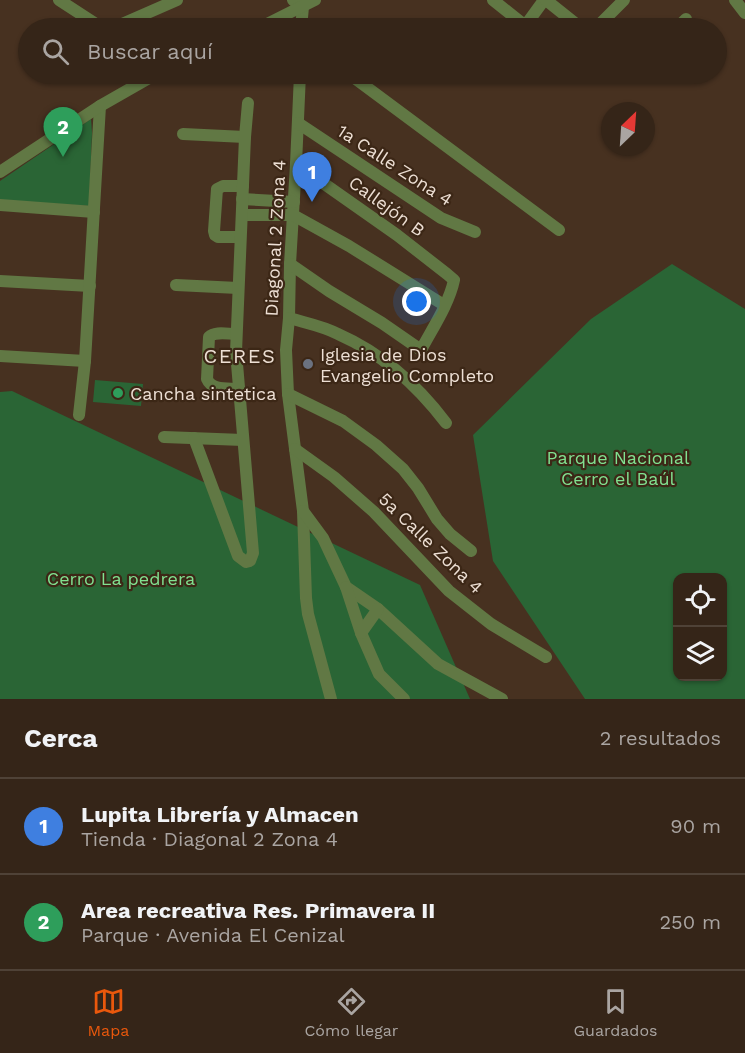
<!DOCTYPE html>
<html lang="es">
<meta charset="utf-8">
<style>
:root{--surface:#352518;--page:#403125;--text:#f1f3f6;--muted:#aaa5a2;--line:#4f4237;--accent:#ea580c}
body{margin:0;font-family:"Work Sans",sans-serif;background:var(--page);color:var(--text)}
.controls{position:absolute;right:18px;bottom:18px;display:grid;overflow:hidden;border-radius:12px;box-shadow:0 2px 4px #0004}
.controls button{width:54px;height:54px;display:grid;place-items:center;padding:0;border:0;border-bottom:2px solid var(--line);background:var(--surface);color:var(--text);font:30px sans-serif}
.compass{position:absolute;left:601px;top:102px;width:54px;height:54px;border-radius:50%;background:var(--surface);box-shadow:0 2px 4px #0004;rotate:25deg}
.you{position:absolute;left:417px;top:302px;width:21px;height:21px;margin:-15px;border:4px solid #fff;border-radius:50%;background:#1a73e8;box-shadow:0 0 0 9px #1a73e833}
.badge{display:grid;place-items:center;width:39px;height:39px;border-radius:50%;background:var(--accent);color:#fff;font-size:20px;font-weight:700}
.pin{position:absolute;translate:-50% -50px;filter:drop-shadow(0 2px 3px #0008)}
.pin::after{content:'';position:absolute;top:32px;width:21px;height:18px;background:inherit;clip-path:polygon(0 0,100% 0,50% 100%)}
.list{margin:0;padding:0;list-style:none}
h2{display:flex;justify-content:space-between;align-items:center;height:78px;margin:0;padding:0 24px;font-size:26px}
h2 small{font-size:20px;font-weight:400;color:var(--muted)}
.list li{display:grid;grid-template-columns:39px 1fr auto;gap:18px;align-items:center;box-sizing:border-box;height:96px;padding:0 24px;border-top:2px solid var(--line)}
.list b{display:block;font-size:22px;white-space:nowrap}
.list p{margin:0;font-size:20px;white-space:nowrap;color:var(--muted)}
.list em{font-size:20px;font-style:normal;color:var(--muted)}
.icon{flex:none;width:33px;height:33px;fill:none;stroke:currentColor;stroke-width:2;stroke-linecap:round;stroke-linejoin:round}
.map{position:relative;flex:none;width:745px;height:699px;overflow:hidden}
.search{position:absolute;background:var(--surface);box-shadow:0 2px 4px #0004;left:18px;right:18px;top:18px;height:66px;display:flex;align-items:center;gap:15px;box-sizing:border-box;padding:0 21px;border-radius:33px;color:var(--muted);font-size:22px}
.sheet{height:270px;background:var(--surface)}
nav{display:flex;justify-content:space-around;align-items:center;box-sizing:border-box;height:84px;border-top:2px solid var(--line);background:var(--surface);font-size:16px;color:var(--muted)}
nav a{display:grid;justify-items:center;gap:3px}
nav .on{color:var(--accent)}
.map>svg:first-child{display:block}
</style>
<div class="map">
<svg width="745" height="699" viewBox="0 0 745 699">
<rect width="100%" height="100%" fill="#473120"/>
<g fill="#2a6535" fill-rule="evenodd">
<path d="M91,119L92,133L89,206L0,200V181Z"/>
<path d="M672,264L745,309V699H585L493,561L473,435L591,319ZM678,578H722V676H678Z"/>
<path d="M95,380L143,384L141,406L93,402Z"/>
<path d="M12,391L420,585L470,699H0V392Z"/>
</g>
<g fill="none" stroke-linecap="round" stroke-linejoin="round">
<g stroke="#617844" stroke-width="12">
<path d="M59,0L99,26L106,28"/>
<path d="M293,0L303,7L301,28"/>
<path d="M493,0L523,24L528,22L544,0"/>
<path d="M546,0L581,28"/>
<path d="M735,0L745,13"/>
<path d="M113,28L177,0"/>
<path d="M596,28L624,0"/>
<path d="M677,28L686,19"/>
<path d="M300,74L296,164L290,264L289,318L286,350L288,394L303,511L306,598L308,614L331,699"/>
<path d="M349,74L559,230"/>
<path d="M298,123L441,218L475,232"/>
<path d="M183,134L245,137"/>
<path d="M242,199L294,202"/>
<path d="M0,205L94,212"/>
<path d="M242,215H293L349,246L444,305"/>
<path d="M240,237H218L215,235L214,231L217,189L223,186H243"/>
<path d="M290,264L329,291L382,323L421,350C432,329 449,304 454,280L447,274L397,235L296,164"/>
<path d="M0,281L90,286"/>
<path d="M176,285L238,288"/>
<path d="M289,318C306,323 323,326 338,334C381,353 418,386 446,423"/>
<path d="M236,334C227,334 215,331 209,337L207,379C212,391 228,388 239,389"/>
<path d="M0,356L85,361"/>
<path d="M288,394L343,421L376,445L403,469L418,488L437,519L450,534L471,551"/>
<path d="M79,415L85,361L100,106"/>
<path d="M164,437L243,440"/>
<path d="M194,438L238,556L246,562L250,561L253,553L236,352L245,137L248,103"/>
<path d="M295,449L334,477L374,512L449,591L491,624L546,657"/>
<path d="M303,511L323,538L346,587L378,609L438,664L502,699"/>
<path d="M346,587L361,633L379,674L404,699"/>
<path d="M361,633L378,609"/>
</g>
<g stroke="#617844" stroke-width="12">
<path d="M259,28L315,0"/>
<path d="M0,172L100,106L156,74"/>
</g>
</g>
<circle fill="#6b7280" stroke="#3c2716" stroke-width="2" cx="308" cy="364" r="6"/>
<circle fill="#2e9e5b" stroke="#3c2716" stroke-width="2" cx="118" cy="393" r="6"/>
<g text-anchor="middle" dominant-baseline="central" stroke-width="4.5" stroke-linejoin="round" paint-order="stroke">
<g font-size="18" fill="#eddfd4" stroke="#3c2716">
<text transform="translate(395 165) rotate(33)">1a Calle Zona 4</text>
<text transform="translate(387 206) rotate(36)">Callejón B</text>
<text transform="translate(275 238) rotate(-87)">Diagonal 2 Zona 4</text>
<text transform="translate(431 543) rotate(44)">5a Calle Zona 4</text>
</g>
<g font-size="18" fill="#eddfd4" stroke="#3c2716" text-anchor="start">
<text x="320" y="354">Iglesia de Dios<tspan x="320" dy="21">Evangelio Completo</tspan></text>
<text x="130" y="393">Cancha sintetica</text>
</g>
<g font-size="18" fill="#81e190" stroke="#3c2716">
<text x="618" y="457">Parque Nacional<tspan x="618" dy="21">Cerro el Baúl</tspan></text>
<text x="121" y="578">Cerro La pedrera</text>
</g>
<g font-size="20" letter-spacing="1.5" fill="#eddfd4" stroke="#3c2716">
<text x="240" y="356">CERES</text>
</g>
</g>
</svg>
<div class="controls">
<button><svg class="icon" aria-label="locate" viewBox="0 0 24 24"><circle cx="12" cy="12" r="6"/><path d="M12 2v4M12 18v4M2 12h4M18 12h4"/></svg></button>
<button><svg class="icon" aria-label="layers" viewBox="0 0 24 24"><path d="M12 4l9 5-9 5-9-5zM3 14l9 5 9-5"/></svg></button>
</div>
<svg class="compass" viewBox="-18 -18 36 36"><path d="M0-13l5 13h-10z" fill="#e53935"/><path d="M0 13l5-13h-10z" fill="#aaa5a2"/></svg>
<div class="you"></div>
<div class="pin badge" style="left:312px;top:202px;background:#3f7fe0">1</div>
<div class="pin badge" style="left:63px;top:157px;background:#2e9e5b">2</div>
<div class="search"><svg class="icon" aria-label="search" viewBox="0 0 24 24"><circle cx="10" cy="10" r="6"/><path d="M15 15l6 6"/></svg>Buscar aquí</div>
</div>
<section class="sheet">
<h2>Cerca<small>2 resultados</small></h2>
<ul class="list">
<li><span class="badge" style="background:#3f7fe0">1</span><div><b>Lupita Librería y Almacen</b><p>Tienda · Diagonal 2 Zona 4</p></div><em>90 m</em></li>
<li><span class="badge" style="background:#2e9e5b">2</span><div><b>Area recreativa Res. Primavera II</b><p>Parque · Avenida El Cenizal</p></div><em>250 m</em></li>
</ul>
</section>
<nav>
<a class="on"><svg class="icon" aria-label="map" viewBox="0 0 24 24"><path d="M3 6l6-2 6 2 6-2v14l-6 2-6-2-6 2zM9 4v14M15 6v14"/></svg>Mapa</a>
<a><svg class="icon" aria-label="directions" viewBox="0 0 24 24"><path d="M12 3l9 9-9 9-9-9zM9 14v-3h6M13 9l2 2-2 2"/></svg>Cómo llegar</a>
<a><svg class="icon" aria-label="saved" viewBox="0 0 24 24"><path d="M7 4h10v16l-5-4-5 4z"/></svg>Guardados</a>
</nav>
